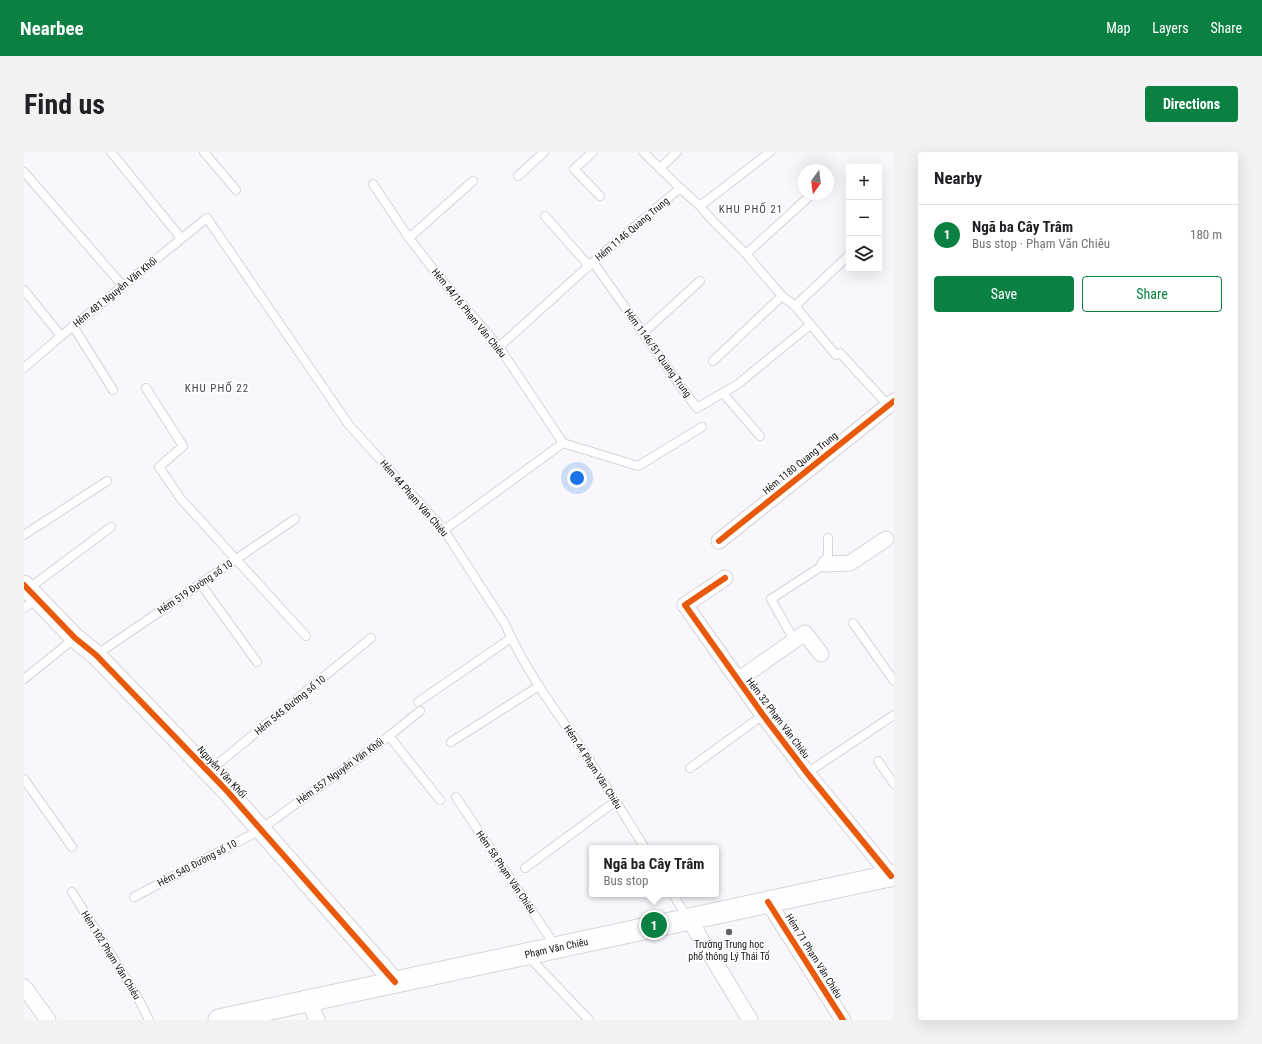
<!DOCTYPE html>
<meta charset="utf-8">
<style>
:root{--surface:#fff;--page:#f2f2f2;--text:#202124;--muted:#757577;--line:#e0e0e0;--accent:#0b8043}
body{margin:0;font-family:"Roboto Condensed",sans-serif;background:var(--page);color:var(--text)}
.controls{position:absolute;right:12px;top:12px;display:grid;overflow:hidden;border-radius:4px;box-shadow:0 4px 16px #0002}
.controls button{width:36px;height:36px;display:grid;place-items:center;padding:0;border:0;border-bottom:1px solid var(--line);background:var(--surface);color:var(--text);font:20px sans-serif}
.compass{position:absolute;left:774px;top:12px;width:36px;height:36px;border-radius:50%;background:var(--surface);box-shadow:0 4px 16px #0002;rotate:194deg}
.you{position:absolute;left:553px;top:326px;width:14px;height:14px;margin:-10px;border:3px solid #fff;border-radius:50%;background:#1a73e8;box-shadow:0 0 0 6px #1a73e833}
.badge{display:grid;place-items:center;width:26px;height:26px;border-radius:50%;background:var(--accent);color:#fff;font-size:13px;font-weight:700}
.pin{position:absolute;translate:-50% -50%;border:2px solid #fff;box-shadow:0 1px 4px #0006}
.popup{position:absolute;left:565px;top:693px;width:130px;height:52px;box-sizing:border-box;display:grid;place-content:center;border-radius:4px;background:var(--surface);filter:drop-shadow(0 1px 3px #0005);font-size:13px;white-space:nowrap;color:var(--muted)}
.popup b{font-size:15px;color:var(--text)}
.popup::after{content:'';position:absolute;left:50%;top:100%;margin-left:-8px;border:8px solid transparent;border-top-color:var(--surface)}
.list{margin:0;padding:0;list-style:none}
h2{display:flex;justify-content:space-between;align-items:center;height:52px;margin:0;padding:0 16px;font-size:17px}
h2 small{font-size:13px;font-weight:400;color:var(--muted)}
.list li{display:grid;grid-template-columns:26px 1fr auto;gap:12px;align-items:center;box-sizing:border-box;height:60px;padding:0 16px;border-top:1px solid var(--line)}
.list b{display:block;font-size:15px;white-space:nowrap}
.list p{margin:0;font-size:13px;white-space:nowrap;color:var(--muted)}
.list em{font-size:13px;font-style:normal;color:var(--muted)}
.actions{display:flex;gap:8px;padding:12px 16px}
.actions a{flex:1;padding:9px 0;border:1px solid var(--accent);border-radius:4px;text-align:center;font-size:14px;color:var(--accent)}
.actions .main{background:var(--accent);color:#fff}
.icon{flex:none;width:22px;height:22px;fill:none;stroke:currentColor;stroke-width:2;stroke-linecap:round;stroke-linejoin:round}
.map{position:relative;flex:none;width:870px;height:868px;overflow:hidden;border-radius:4px}
header{display:flex;align-items:center;gap:24px;box-sizing:border-box;height:56px;padding:0 20px;background:var(--accent);color:#fff}
header strong{font-size:19px}
nav{display:flex;gap:22px;margin-inline-start:auto;font-size:14px}
.intro{display:flex;align-items:center;justify-content:space-between;box-sizing:border-box;height:96px;padding:0 24px}
h1{margin:0;font-size:28px}
.button{padding:10px 18px;border-radius:4px;background:var(--accent);color:#fff;font-size:14px;font-weight:700}
main{display:flex;gap:24px;padding:0 24px}
aside{flex:1;background:var(--surface);border-radius:4px;box-shadow:0 4px 16px #0002}
.map>svg:first-child{display:block}
</style>
<header>
<strong>Nearbee</strong>
<nav><a>Map</a><a>Layers</a><a>Share</a></nav>
</header>
<div class="intro"><h1>Find us</h1><a class="button">Directions</a></div>
<main>
<div class="map">
<svg width="870" height="868" viewBox="0 0 870 868">
<rect width="100%" height="100%" fill="#f9f7fc"/>
<g fill="none" stroke-linecap="round" stroke-linejoin="round">
<defs>
<g id="service">
<path d="M87,0L157,86"/>
<path d="M180,0L212,38"/>
<path d="M569,0L550,17L576,44"/>
<path d="M619,0L656,36"/>
<path d="M636,16L653,0"/>
<path d="M0,20L99,134"/>
<path d="M494,24L520,0"/>
<path d="M349,32L385,86L416,126L475,195L539,291L420,378"/>
<path d="M676,54L746,0"/>
<path d="M521,64L565,114"/>
<path d="M385,86L449,29"/>
<path d="M722,102L788,42"/>
<path d="M569,110L655,232L673,256L714,232L786,173"/>
<path d="M0,138L37,184"/>
<path d="M771,154L825,103"/>
<path d="M49,174L89,238"/>
<path d="M619,181L676,129"/>
<path d="M475,195L569,110L656,36L676,54L688,68L722,102L758,144L771,154L812,203L816,201L864,253"/>
<path d="M689,209L758,144"/>
<path d="M0,216L37,184L183,66L325,273L420,378L481,472C501,518 532,559 560,600C581,632 601,664 621,696"/>
<path d="M122,236L159,294L135,315L157,347L282,484"/>
<path d="M699,241L736,284"/>
<path d="M539,291L614,314L678,275"/>
<path d="M0,383L83,329"/>
<path d="M176,431L233,510"/>
<path d="M4,437L87,375"/>
<path d="M0,456L13,447"/>
<path d="M829,471L870,529"/>
<path d="M770,488L747,447L801,412L804,402V386"/>
<path d="M72,503L271,367"/>
<path d="M0,527L51,486"/>
<path d="M394,550L487,486"/>
<path d="M365,584L416,648"/>
<path d="M427,590L515,534"/>
<path d="M854,609L870,632"/>
<path d="M666,616L739,563"/>
<path d="M184,620L347,486"/>
<path d="M783,621L870,563"/>
<path d="M0,627L48,695"/>
<path d="M432,645L532,795"/>
<path d="M501,716L592,649"/>
<path d="M48,740L113,844L125,868"/>
<path d="M649,742L664,767"/>
<path d="M110,745L236,678L365,584L396,559"/>
<path d="M504,804L565,868"/>
</g>
<g id="minor">
<path d="M695,389L870,249"/>
<path d="M801,412L826,411L862,387"/>
<path d="M701,426L661,453L739,563L783,621L867,724"/>
<path d="M714,528L781,481L797,502"/>
<path d="M744,750L819,868"/>
<path d="M665,767L726,868"/>
<path d="M0,835L24,868"/>
<path d="M285,849L293,868"/>
</g>
<path id="tertiary" d="M0,433L51,486L72,503L203,639L371,830"/>
<g id="secondary">
<path id="s1" d="M195,868L870,723"/>
</g>
</defs>
<use href="#service" stroke="#d6d4d9" stroke-width="10"/>
<use href="#minor" stroke="#d6d4d9" stroke-width="17"/>
<use href="#tertiary" stroke="#d6d4d9" stroke-width="21"/>
<use href="#secondary" stroke="#d6d4d9" stroke-width="23"/>
<use href="#service" stroke="#fefeff" stroke-width="8"/>
<use href="#minor" stroke="#fefeff" stroke-width="15"/>
<use href="#tertiary" stroke="#fefeff" stroke-width="19"/>
<use href="#secondary" stroke="#fefeff" stroke-width="21"/>
<defs>
<g id="cycleway">
<path d="M695,389L870,249"/>
<path d="M701,426L661,453L739,563L783,621L867,724"/>
<path d="M0,433L51,486L72,503L203,639L371,830"/>
<path d="M744,750L819,868"/>
</g>
</defs>
<use href="#cycleway" stroke="#fff" stroke-width="8"/>
<use href="#cycleway" stroke="#e8590c" stroke-width="6"/>
</g>
<circle fill="#636266" stroke="#fff" stroke-width="1.5" cx="705" cy="780" r="4"/>
<g text-anchor="middle" dominant-baseline="central" stroke-width="3" stroke-linejoin="round" paint-order="stroke">
<g font-size="10" fill="#121115" stroke="#fff">
<text transform="translate(608 77) rotate(-40)">Hẻm 1146 Quang Trung</text>
<text transform="translate(91 140) rotate(-39)">Hẻm 481 Nguyễn Văn Khối</text>
<text transform="translate(445 161) rotate(51)">Hẻm 44/16 Phạm Văn Chiêu</text>
<text transform="translate(634 201) rotate(54)">Hẻm 1146/51 Quang Trung</text>
<text transform="translate(776 311) rotate(-39)">Hẻm 1180 Quang Trung</text>
<text transform="translate(390 346) rotate(49)">Hẻm 44 Phạm Văn Chiêu</text>
<text transform="translate(171 435) rotate(-34)">Hẻm 519 Đường số 10</text>
<text transform="translate(266 553) rotate(-39)">Hẻm 545 Đường số 10</text>
<text transform="translate(754 566) rotate(53)">Hẻm 32 Phạm Văn Chiêu</text>
<text transform="translate(569 615) rotate(57)">Hẻm 44 Phạm Văn Chiêu</text>
<text transform="translate(316 619) rotate(-36)">Hẻm 557 Nguyễn Văn Khối</text>
<text transform="translate(198 620) rotate(47)">Nguyễn Văn Khối</text>
<text transform="translate(173 711) rotate(-28)">Hẻm 540 Đường số 10</text>
<text transform="translate(482 720) rotate(56)">Hẻm 58 Phạm Văn Chiêu</text>
<text stroke="none"><textPath href="#s1" startOffset="345">Phạm Văn Chiêu</textPath></text>
<text transform="translate(87 803) rotate(58)">Hẻm 102 Phạm Văn Chiêu</text>
<text transform="translate(790 804) rotate(58)">Hẻm 71 Phạm Văn Chiêu</text>
</g>
<g font-size="10" fill="#121115" stroke="#fff">
<text x="705" y="792">Trường Trung học<tspan x="705" dy="12">phổ thông Lý Thái Tổ</tspan></text>
</g>
<g font-size="11" letter-spacing="1" fill="#46434d" stroke="#fff">
<text x="727" y="57">KHU PHỐ 21</text>
<text x="193" y="236">KHU PHỐ 22</text>
</g>
</g>
</svg>
<div class="controls">
<button>+</button>
<button>−</button>
<button><svg class="icon" aria-label="layers" viewBox="0 0 24 24"><path d="M12 4l9 5-9 5-9-5zM3 14l9 5 9-5"/></svg></button>
</div>
<svg class="compass" viewBox="-18 -18 36 36"><path d="M0-13l5 13h-10z" fill="#e53935"/><path d="M0 13l5-13h-10z" fill="#757577"/></svg>
<div class="you"></div>
<div class="pin badge" style="left:630px;top:773px">1</div>
<div class="popup"><b>Ngã ba Cây Trâm</b>Bus stop</div>
</div>
<aside>
<h2>Nearby<small></small></h2>
<ul class="list">
<li><span class="badge">1</span><div><b>Ngã ba Cây Trâm</b><p>Bus stop · Phạm Văn Chiêu</p></div><em>180 m</em></li>
</ul>
<div class="actions"><a class="main">Save</a><a>Share</a></div>
</aside>
</main>
